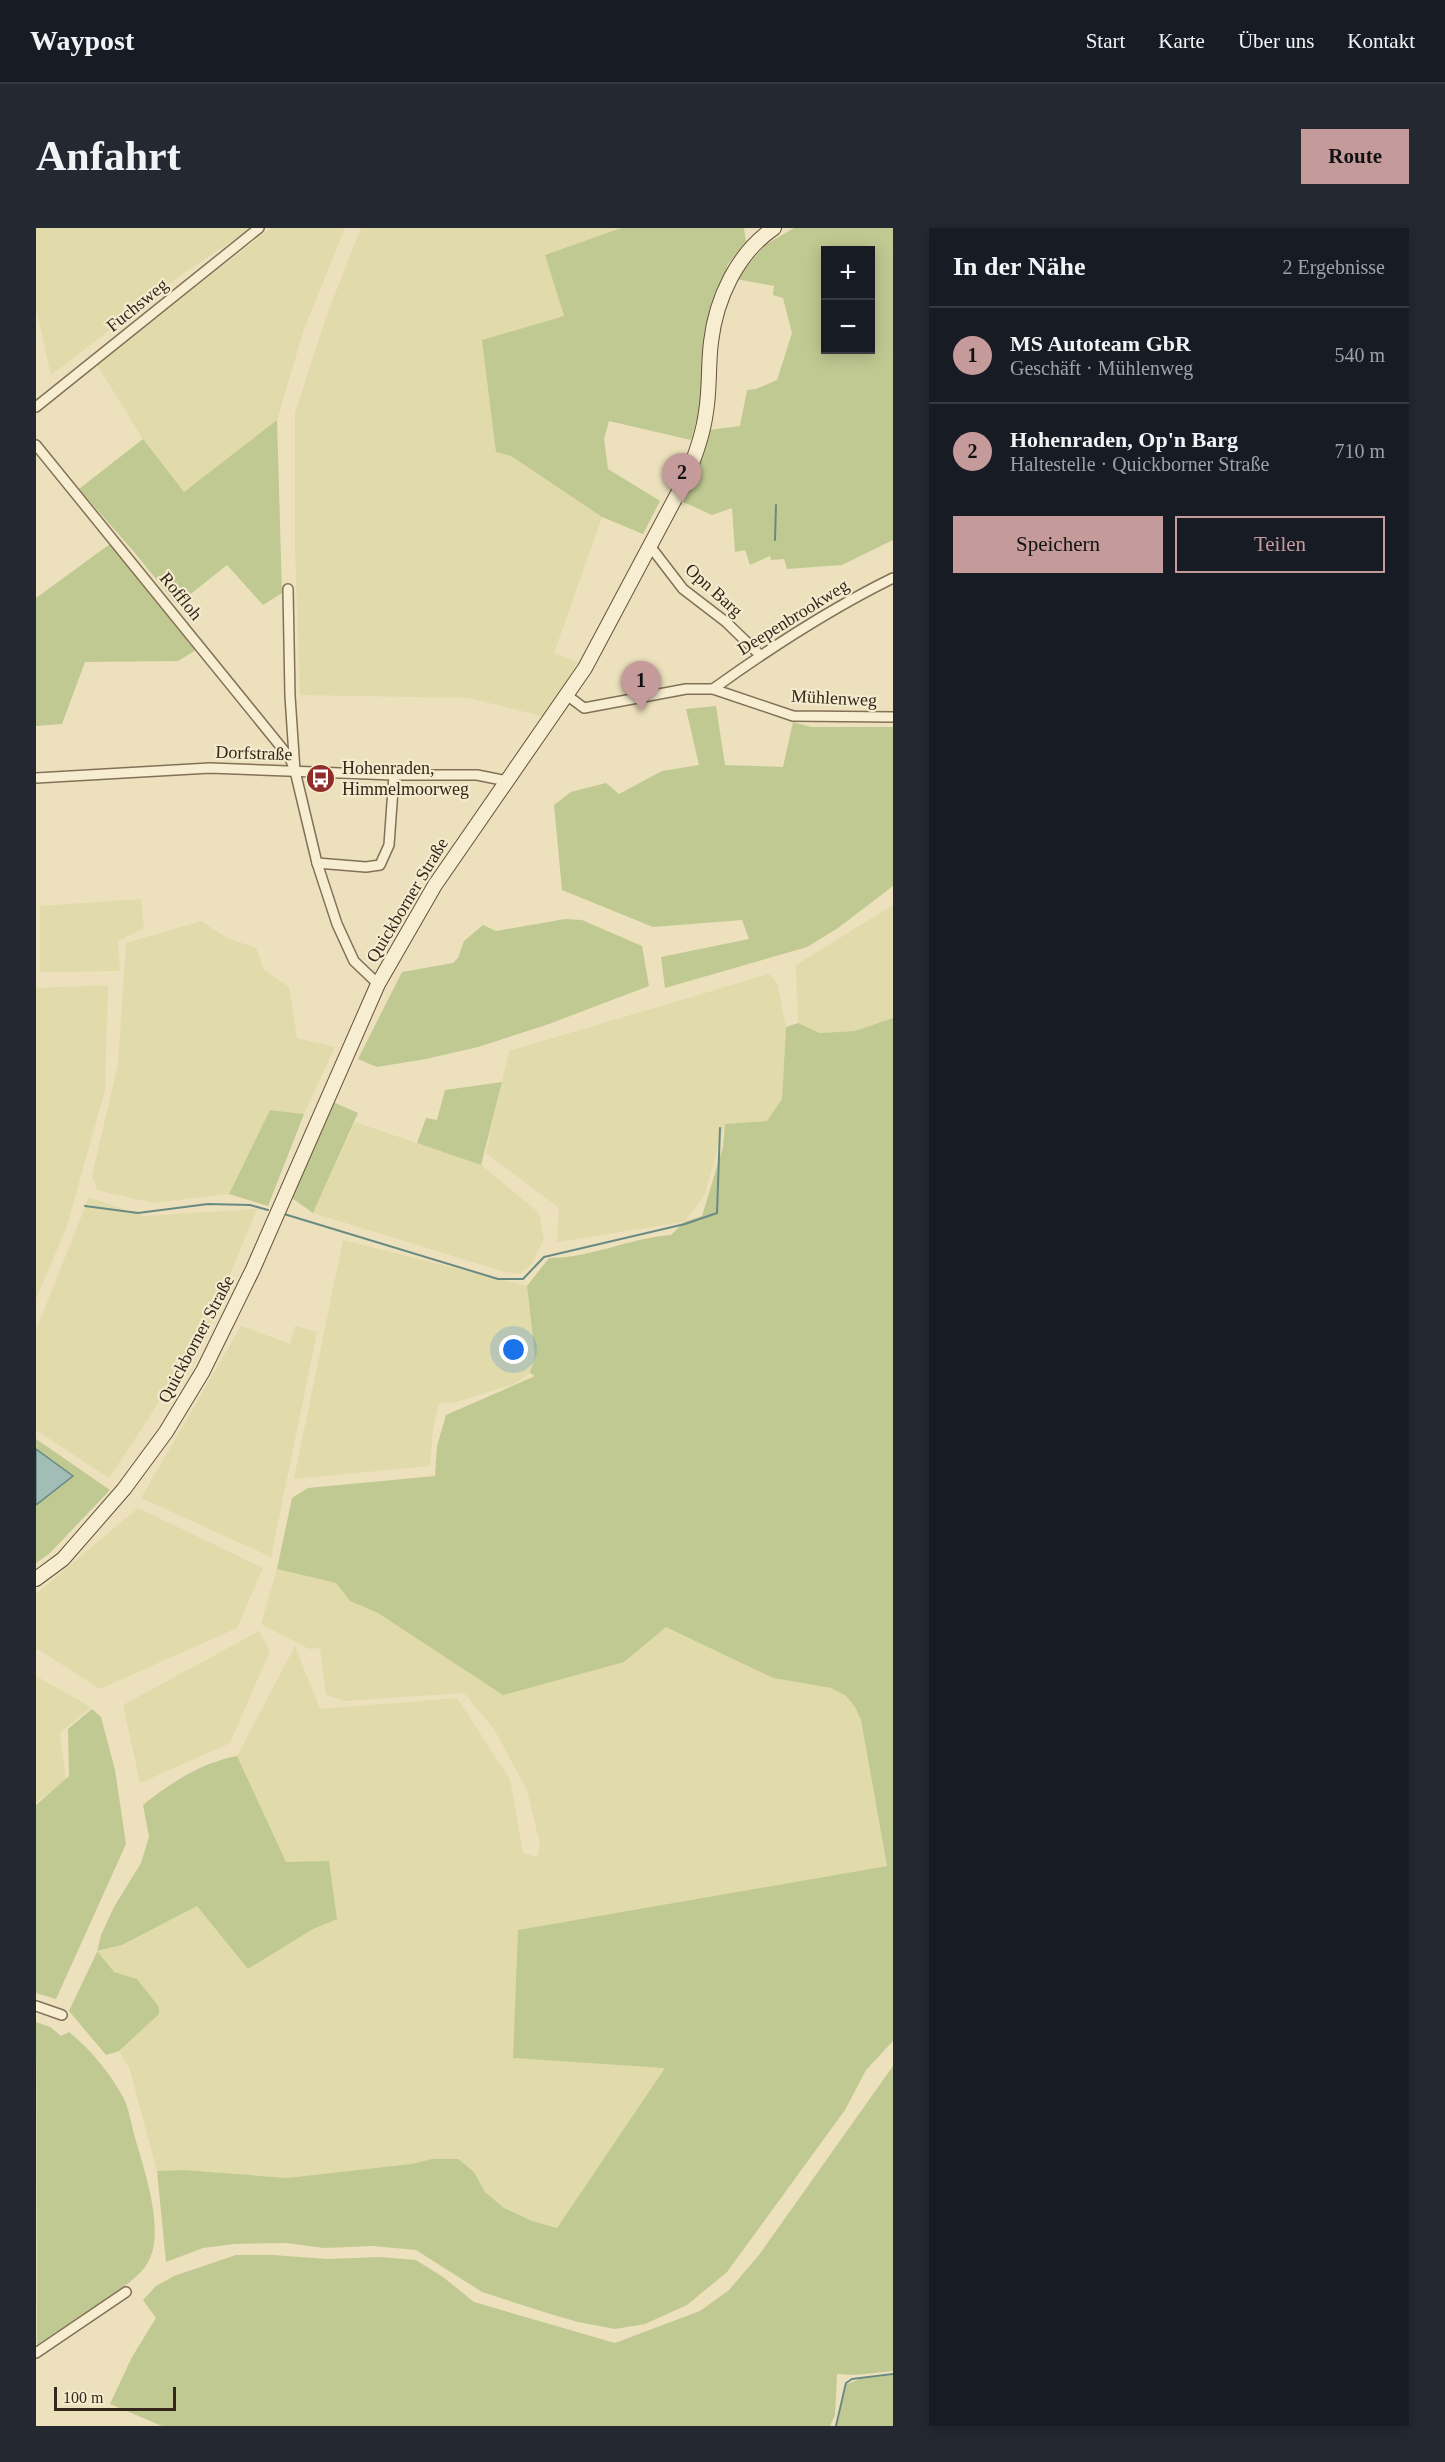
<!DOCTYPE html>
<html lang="de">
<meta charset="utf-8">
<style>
:root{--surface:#171b24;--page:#242831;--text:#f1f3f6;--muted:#9ea1a6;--line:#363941;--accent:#c59a9a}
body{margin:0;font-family:Georgia,serif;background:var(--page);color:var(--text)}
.controls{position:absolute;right:18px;top:18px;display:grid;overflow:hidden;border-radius:0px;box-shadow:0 3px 15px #0003}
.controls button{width:54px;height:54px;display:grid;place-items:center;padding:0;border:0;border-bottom:2px solid var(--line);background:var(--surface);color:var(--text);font:30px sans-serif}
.scale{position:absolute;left:18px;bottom:15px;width:122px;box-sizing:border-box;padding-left:6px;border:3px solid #33281b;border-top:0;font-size:16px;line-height:21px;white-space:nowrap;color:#33281b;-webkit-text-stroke:4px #f4eacd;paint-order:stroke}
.you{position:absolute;left:478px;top:1122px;width:21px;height:21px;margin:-15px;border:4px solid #fff;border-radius:50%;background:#1a73e8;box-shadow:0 0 0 9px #1a73e833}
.badge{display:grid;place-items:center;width:39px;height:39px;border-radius:50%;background:var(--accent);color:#111;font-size:20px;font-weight:700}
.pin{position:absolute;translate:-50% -50px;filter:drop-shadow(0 2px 3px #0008)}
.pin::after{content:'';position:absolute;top:32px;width:21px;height:18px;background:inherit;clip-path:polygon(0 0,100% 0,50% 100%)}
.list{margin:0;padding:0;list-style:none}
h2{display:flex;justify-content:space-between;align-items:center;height:78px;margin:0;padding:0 24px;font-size:26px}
h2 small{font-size:20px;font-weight:400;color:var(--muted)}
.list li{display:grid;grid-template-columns:39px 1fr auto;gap:18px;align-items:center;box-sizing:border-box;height:96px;padding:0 24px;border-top:2px solid var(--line)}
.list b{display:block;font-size:22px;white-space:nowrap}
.list p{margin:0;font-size:20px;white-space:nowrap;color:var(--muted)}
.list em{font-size:20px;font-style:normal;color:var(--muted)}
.actions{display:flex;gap:12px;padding:18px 24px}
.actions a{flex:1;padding:14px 0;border:2px solid var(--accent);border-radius:0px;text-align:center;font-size:21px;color:var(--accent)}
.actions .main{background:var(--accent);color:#111}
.map{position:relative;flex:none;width:857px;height:2198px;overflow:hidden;border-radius:0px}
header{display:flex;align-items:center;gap:36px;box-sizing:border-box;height:84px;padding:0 30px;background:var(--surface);border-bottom:2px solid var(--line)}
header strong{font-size:28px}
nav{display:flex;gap:33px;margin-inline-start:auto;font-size:21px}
.intro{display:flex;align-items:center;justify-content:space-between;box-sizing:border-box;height:144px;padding:0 36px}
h1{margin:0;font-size:42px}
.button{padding:15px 27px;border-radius:0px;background:var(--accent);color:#111;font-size:21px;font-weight:700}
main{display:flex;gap:36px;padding:0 36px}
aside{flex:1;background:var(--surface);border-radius:0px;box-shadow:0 3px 15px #0003}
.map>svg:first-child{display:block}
</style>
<header>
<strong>Waypost</strong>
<nav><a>Start</a><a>Karte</a><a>Über uns</a><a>Kontakt</a></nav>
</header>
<div class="intro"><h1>Anfahrt</h1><a class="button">Route</a></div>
<main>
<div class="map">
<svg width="857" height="2198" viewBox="0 0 857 2198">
<rect width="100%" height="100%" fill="#ece0bd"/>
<g fill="#e1dbab">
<path d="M0,0H215L145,47L15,147L0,80Z"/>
<path d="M235,0H309L268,101L241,192L148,265L107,211L61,137Z"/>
<path d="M325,0H585L510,27L528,88L460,224L475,228L566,289L518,425L542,434L509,489L433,470L264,467L259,322V185L290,89Z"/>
<path d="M105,671L108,700L82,713L84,743L4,744V678Z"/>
<path d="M857,677V790L819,803L784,805L762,795L760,737Z"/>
<path d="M165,693L191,710L220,720L228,742L253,759L261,810L299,819L268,886L234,882L193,966L117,975L61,962L56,948L82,836L90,715Z"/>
<path d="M733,746L741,755L750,799L746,871L731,893L689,896L668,968L648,994L521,1014L523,980L450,925L473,823Z"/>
<path d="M72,757L69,862L31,998L0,1071V760Z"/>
<path d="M319,894L445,937L503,985L508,1011L496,1036L484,1046L469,1044L277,985Z"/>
<path d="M53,969L108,988L221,981L172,1100L73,1250L0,1202V1102Z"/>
<path d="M307,1012L491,1058L499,1128L494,1145L478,1156L420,1174L403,1175L397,1201L394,1238L258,1251Z"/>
<path d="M205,1098L254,1116L259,1098L281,1104L235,1329L105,1270Z"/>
<path d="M102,1280L227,1340L201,1400L64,1461L0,1420V1366Z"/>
<path d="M241,1341L300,1355L314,1373L342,1385L588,1434L630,1398L737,1450L795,1460L810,1468L819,1479L825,1492L851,1638L482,1702L630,1840L521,2000L496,1993L468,1980L449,1964L438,1944L396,1931L375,1936L251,1950L147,1942L121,1943L93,1839L83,1823L123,1786L101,1751L78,1744L61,1724L86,1717L161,1678L277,1701L301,1690L293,1633L250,1635L201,1528L259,1418L284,1481L421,1470L474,1551L487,1625L501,1629L504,1616L491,1562L458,1501L428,1465L309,1473L290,1467L284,1420L273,1421L225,1396Z"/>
<path d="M223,1403L234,1423L194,1515L104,1555L87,1477Z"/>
<path d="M0,1448L55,1479L24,1505L30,1553L0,1574Z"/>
</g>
<g fill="#c0c992" fill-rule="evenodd">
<path d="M585,0H708L710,14L692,36L669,109L664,181L655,212L573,193L568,211L572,241L624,273L607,306L566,289L475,228L460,224L446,112L528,88L509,27Z"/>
<path d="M758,0H857V312L806,337L751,341L748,331L735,332L734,328L714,337L709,322L699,324L696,280L676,287L643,272L673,202L704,198L711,162L720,161L741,152L756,105L747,70L737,67L738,58L700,51L729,17ZM790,22H834V122H790Z"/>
<path d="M241,192L246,365L227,377L191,337L141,377L99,325L43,261L107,211L148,264Z"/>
<path d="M74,316L160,422L142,433L49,434L26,496L0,498V370Z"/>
<path d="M680,478L689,537L747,539L757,494L775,499H857V658L802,700L771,719L629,760L625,729L713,711L706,692L617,699L526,662L518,577L535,564L570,555L583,566L626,543L663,537L650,481Z"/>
<path d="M529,691L546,692L606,718L613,758L513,796L442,819L390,831L341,839L322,831L366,744L417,735L422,730L428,713L447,697L460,703Z"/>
<path d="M857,790V1813L830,1842L809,1882L691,2044L651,2077L609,2096L579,2101L542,2094L511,2085L446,2064L380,2022L337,2018L288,2020L251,2015L198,2016L167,2020L130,2034L121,1943L147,1942L251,1950L375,1936L396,1931H422L438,1944L449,1964L468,1980L496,1993L521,2000L629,1840L477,1830L482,1702L851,1638L825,1492L819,1479L810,1468L795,1460L737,1450L630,1399L588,1434L467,1467L342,1385L314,1373L300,1355L241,1341L256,1270L272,1260L399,1248L401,1218L410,1187L499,1148L494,1145L499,1128L491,1058L513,1030C555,1030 594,1010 635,1007L648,994L666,988L687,919L689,896L731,893L746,871L750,799L762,795L784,805L819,803Z"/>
<path d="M466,854L445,937L381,915L390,890L401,892L409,862Z"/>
<path d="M297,874L322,885L277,985L256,970Z"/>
<path d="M234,882L268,886L232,978L193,966Z"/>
<path d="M0,1211L74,1262L14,1325L0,1335Z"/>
<path d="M56,1481L65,1489L79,1542L90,1616L20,1771L0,1765V1577L33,1548L32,1501Z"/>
<path d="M201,1528L250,1634L293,1633L301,1691L277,1701L212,1741L161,1678L86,1717L61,1723L78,1744L101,1751L123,1779V1786L83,1823L70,1827L33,1783L61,1724L65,1707L78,1679L105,1635L113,1609L107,1577C134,1555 167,1534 201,1528Z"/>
<path d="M0,1794L14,1799L25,1808L33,1804C55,1822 75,1846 88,1871C93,1881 95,1895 98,1906C107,1939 131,2004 111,2036C96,2060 27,2099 1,2117Z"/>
<path d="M857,1838V2143L819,2147L801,2146L799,2187L794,2198H126L74,2176L96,2129L120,2090L107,2072L120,2058L138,2048L200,2027H237L291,2031L344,2029L380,2032L407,2049L438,2074L579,2115L664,2083L693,2062L723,2027Z"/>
<path d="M857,2147V2198H801L811,2156L824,2151Z"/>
</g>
<path fill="#a1bdb6" stroke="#698a83" stroke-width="1.5" d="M0,1221L37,1248L0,1277Z"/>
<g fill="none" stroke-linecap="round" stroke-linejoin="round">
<g stroke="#698a83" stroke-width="2">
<path d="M739,312L740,277"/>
<path d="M49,978L102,985L172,976L214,977L232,982"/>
<path d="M248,986L462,1051H487L508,1029L649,996L681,985L684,900"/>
<path d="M800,2198L810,2155L816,2151L857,2146"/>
</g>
<defs>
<g id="minor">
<path d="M0,179L223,0"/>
<path d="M0,217L254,530L259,543"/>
<path d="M614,318L647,361L690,394L724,427"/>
<path d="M252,361L254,468L259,543L281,635L301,696L318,733L342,756"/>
<path d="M677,461C734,420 794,381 857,350"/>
<path d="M532,468L548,480L650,461H677L757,488L857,489"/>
<path d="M0,550L174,540L358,547H441L471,553"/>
<path d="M281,635L330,639L344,637L353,617L358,547"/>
<path d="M0,1778L26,1787"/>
<path d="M0,2125L90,2064"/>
</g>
<path id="secondary" d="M0,1351L27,1331L88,1261L130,1204L167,1143L217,1041L342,756L399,657L549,440L650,250C659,229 667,207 670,184C674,161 672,137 675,114C680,71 701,25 738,0"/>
</defs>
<use href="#minor" stroke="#837157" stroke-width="12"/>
<use href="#secondary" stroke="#65523b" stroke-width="16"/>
<use href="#minor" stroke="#f7edd0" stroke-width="9"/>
<use href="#secondary" stroke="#f7edd0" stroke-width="14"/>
</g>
<defs>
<symbol id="bus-disc" viewBox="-11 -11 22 22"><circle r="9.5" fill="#902d29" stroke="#f4eacd"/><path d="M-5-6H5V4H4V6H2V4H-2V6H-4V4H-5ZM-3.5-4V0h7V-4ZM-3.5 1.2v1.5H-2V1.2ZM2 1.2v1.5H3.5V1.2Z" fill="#fff"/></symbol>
</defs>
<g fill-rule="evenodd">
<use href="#bus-disc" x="268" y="534" width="33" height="33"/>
</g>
<g text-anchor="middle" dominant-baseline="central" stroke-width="4.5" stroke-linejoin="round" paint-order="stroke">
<g font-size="18" fill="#33281b" stroke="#f4eacd">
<text transform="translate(101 77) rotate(-39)">Fuchsweg</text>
<text transform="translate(678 362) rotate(42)">Opn Barg</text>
<text transform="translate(145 368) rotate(51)">Roffloh</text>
<text transform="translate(757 389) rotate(-32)">Deepenbrookweg</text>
<text transform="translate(798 470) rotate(3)">Mühlenweg</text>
<text transform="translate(218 525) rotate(2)">Dorfstraße</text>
<text transform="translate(371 672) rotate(-59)">Quickborner Straße</text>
<text transform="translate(160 1111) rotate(-62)">Quickborner Straße</text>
</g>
<g font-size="18" fill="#33281b" stroke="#f4eacd" text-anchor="start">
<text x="306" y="540">Hohenraden,<tspan x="306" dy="21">Himmelmoorweg</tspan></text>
</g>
</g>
</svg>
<div class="controls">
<button>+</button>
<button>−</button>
</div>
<div class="scale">100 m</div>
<div class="you"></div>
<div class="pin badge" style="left:605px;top:483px">1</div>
<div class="pin badge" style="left:646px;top:275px">2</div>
</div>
<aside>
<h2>In der Nähe<small>2 Ergebnisse</small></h2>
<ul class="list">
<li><span class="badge">1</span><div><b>MS Autoteam GbR</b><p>Geschäft · Mühlenweg</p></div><em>540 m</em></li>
<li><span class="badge">2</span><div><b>Hohenraden, Op'n Barg</b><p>Haltestelle · Quickborner Straße</p></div><em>710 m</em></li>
</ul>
<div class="actions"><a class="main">Speichern</a><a>Teilen</a></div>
</aside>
</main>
